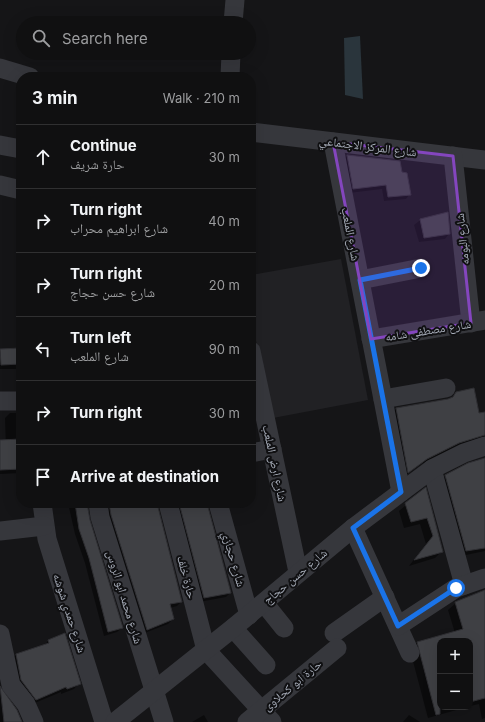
<!DOCTYPE html>
<meta charset="utf-8">
<style>
:root{--surface:#101011;--page:#19191a;--text:#f1f3f6;--muted:#9c9d9f;--line:#303031}
body{margin:0;font-family:Inter,"Noto Naskh Arabic",sans-serif;background:var(--page);color:var(--text)}
.controls{position:absolute;right:12px;bottom:12px;display:grid;overflow:hidden;border-radius:8px;box-shadow:0 4px 16px #0002}
.controls button{width:36px;height:36px;display:grid;place-items:center;padding:0;border:0;border-bottom:1px solid var(--line);background:var(--surface);color:var(--text);font:20px sans-serif}
.stop{position:absolute;width:12px;height:12px;margin:-9px;border:3px solid #1a73e8;border-radius:50%;background:#fff}
.stop.end{background:#1a73e8;border-color:#fff;box-shadow:0 1px 4px #0008}
.list{margin:0;padding:0;list-style:none}
h2{display:flex;justify-content:space-between;align-items:center;height:52px;margin:0;padding:0 16px;font-size:17px}
h2 small{font-size:13px;font-weight:400;color:var(--muted)}
.list li{display:grid;grid-template-columns:26px 1fr auto;gap:12px;align-items:center;box-sizing:border-box;height:64px;padding:0 16px;border-top:1px solid var(--line)}
.list b{display:block;font-size:15px;white-space:nowrap}
.list p{margin:0;font-size:13px;white-space:nowrap;color:var(--muted)}
.list em{font-size:13px;font-style:normal;color:var(--muted)}
.icon{flex:none;width:22px;height:22px;fill:none;stroke:currentColor;stroke-width:2;stroke-linecap:round;stroke-linejoin:round}
.map{position:relative;flex:none;width:485px;height:722px;overflow:hidden}
.search{position:absolute;background:var(--surface);box-shadow:0 4px 16px #0002;left:16px;top:16px;width:240px;height:44px;display:flex;align-items:center;gap:10px;box-sizing:border-box;padding:0 14px;border-radius:22px;color:var(--muted);font-size:15px}
.panel{position:absolute;background:var(--surface);box-shadow:0 4px 16px #0002;left:16px;top:72px;width:240px;height:436px;border-radius:16px}
.map>svg:first-child{display:block}
</style>
<div class="map">
<svg width="485" height="722" viewBox="0 0 485 722">
<rect width="100%" height="100%" fill="#151517"/>
<path fill="#212124" d="M341,259L368,400L273,418L251,318V275Z"/>
<path fill="#2a353c" d="M360,36L363,99L345,95L344,38Z"/>
<g fill="#0007">
<path d="M347,156L399,162L410,194L406,199L384,201L382,189L349,193L343,160Z"/>
<path d="M447,213L449,234L445,239L419,242L414,225L419,221Z"/>
<path d="M21,349V364L16,369H0V350Z"/>
<path d="M457,393L478,414L485,413V442L454,448L421,464L403,477L391,414L396,409L451,398Z"/>
<path d="M10,413H21V473L0,474V450L6,449L5,418Z"/>
<path d="M485,459V551L461,556L440,481L446,476Z"/>
<path d="M425,489L442,551L435,558L409,566L426,544L420,524L404,528L399,511Z"/>
<path d="M68,503H87L88,519L122,628L117,632L104,636L85,563L75,534Z"/>
<path d="M102,503H157L181,602L177,606L170,608L173,619L168,624L142,634Z"/>
<path d="M173,503H206L230,593L226,597L199,602Z"/>
<path d="M485,591V718L482,719L479,704L470,706V641H440V707H467L428,718L410,650L417,642L455,633L448,610L456,603Z"/>
<path d="M64,635L79,683L74,689L61,694V692L30,705L10,660L16,655L44,646L48,641Z"/>
<path d="M0,687L1,692L22,722H0Z"/>
<path d="M204,715L208,722H192Z"/>
<path d="M409,715L420,722H403Z"/>
</g>
<g fill="#3f4044" stroke="#2f2f33">
<path d="M347,155L400,161L402,172L407,173L411,195L388,197L386,185L353,189Z"/>
<path d="M448,212L450,234L424,238L420,219Z"/>
<path d="M21,348V364L1,365L0,349Z"/>
<path d="M474,388L479,413L485,412V435L459,443L427,459L408,473L396,408L448,399L453,397L456,392Z"/>
<path d="M21,439V469L0,470V440Z"/>
<path d="M485,458V548L466,551L445,475L468,463Z"/>
<path d="M426,487L443,552L414,560L433,536L427,518L411,522L405,503Z"/>
<path d="M75,503H87L90,520L123,628L108,632L89,558L79,529Z"/>
<path d="M109,503H157L182,602L170,604L174,619L147,630L111,515Z"/>
<path d="M179,503H207L231,593L204,598Z"/>
<path d="M485,590V698L470,702V641H440V714L436,715L417,642L463,629L455,602Z"/>
<path d="M65,633L81,684L67,689L66,687L36,700L21,680L16,654L49,643L48,640Z"/>
<path d="M0,686L17,710L22,722H4Z"/>
</g>
<g fill="none" stroke-linecap="round" stroke-linejoin="round">
<g stroke="#36373c" stroke-width="19">
<path d="M233,23L235,0"/>
<path d="M0,68L30,77"/>
<path d="M230,77L231,53"/>
<path d="M251,132L485,160"/>
<path d="M333,142L401,492"/>
<path d="M0,145L21,149"/>
<path d="M453,156L471,323"/>
<path d="M0,185L21,190"/>
<path d="M360,280L421,268"/>
<path d="M371,339L485,320"/>
<path d="M251,351L298,572"/>
<path d="M383,399L446,388"/>
<path d="M0,401H21"/>
<path d="M251,453L272,449"/>
<path d="M432,469L464,585"/>
<path d="M42,503L47,539L104,722"/>
<path d="M98,503L100,517L164,722"/>
<path d="M168,503L206,650L272,722"/>
<path d="M218,503L249,615"/>
<path d="M353,528L410,653"/>
<path d="M0,531L44,526"/>
<path d="M264,603L284,628"/>
<path d="M398,626L456,588L485,578"/>
<path d="M233,628L266,665"/>
<path d="M334,633L385,597"/>
<path d="M0,634L11,685L26,704L34,722"/>
<path d="M115,722L233,628L353,528L432,469L464,453L485,446"/>
<path d="M247,722L337,648"/>
</g>
</g>
<g fill="none" stroke-linecap="round" stroke-linejoin="round">
<path stroke="#1a73e8" stroke-width="5" d="M421,268L360,280L401,492L353,528L398,626L456,588"/>
</g>
<path fill="#8446be" fill-opacity="0.2" stroke="#8446be" stroke-width="3" stroke-linejoin="round" d="M333,142L453,156L471,323L371,339Z"/>
<g text-anchor="middle" dominant-baseline="central" stroke-width="4" stroke-linejoin="round" paint-order="stroke">
<g font-size="12" fill="#a6acb8" stroke="#101012">
<text transform="translate(368 146) rotate(7)">شارع المركز الاجتماعي</text>
<text transform="translate(351 234) rotate(79)">شارع الملعب</text>
<text transform="translate(462 239) rotate(-96)">شارع البومه</text>
<text transform="translate(428 330) rotate(-9)">شارع مصطفى شامه</text>
<text transform="translate(275 463) rotate(78)">شارع ارض الملعب</text>
<text transform="translate(234 559) rotate(74)">شارع حجازي</text>
<text transform="translate(295 576) rotate(-40)">شارع حسن حجاج</text>
<text transform="translate(187 577) rotate(75)">حارة خلف</text>
<text transform="translate(125 597) rotate(73)">شارع محمد ابو الروس</text>
<text transform="translate(70 613) rotate(72)">شارع حمدي شوشه</text>
<text transform="translate(292 685) rotate(-40)">حارة ابو كحلاوى</text>
</g>
</g>
</svg>
<div class="controls">
<button>+</button>
<button>−</button>
</div>
<div class="stop" style="left:456px;top:588px"></div>
<div class="stop end" style="left:421px;top:268px"></div>
<div class="search"><svg class="icon" aria-label="search" viewBox="0 0 24 24"><circle cx="10" cy="10" r="6"/><path d="M15 15l6 6"/></svg>Search here</div>
<section class="panel">
<h2>3 min<small>Walk · 210 m</small></h2>
<ul class="list">
<li><svg class="icon" aria-label="ahead" viewBox="0 0 24 24"><path d="M12 20V5M6 11l6-6 6 6"/></svg><div><b>Continue</b><p>حارة شريف</p></div><em>30 m</em></li>
<li><svg class="icon" aria-label="right" viewBox="0 0 24 24"><path d="M7 20v-9h11M14 6l5 5-5 5"/></svg><div><b>Turn right</b><p>شارع ابراهيم محراب</p></div><em>40 m</em></li>
<li><svg class="icon" aria-label="right" viewBox="0 0 24 24"><path d="M7 20v-9h11M14 6l5 5-5 5"/></svg><div><b>Turn right</b><p>شارع حسن حجاج</p></div><em>20 m</em></li>
<li><svg class="icon" aria-label="left" viewBox="0 0 24 24"><path d="M17 20v-9H6M10 6l-5 5 5 5"/></svg><div><b>Turn left</b><p>شارع الملعب</p></div><em>90 m</em></li>
<li><svg class="icon" aria-label="right" viewBox="0 0 24 24"><path d="M7 20v-9h11M14 6l5 5-5 5"/></svg><div><b>Turn right</b></div><em>30 m</em></li>
<li><svg class="icon" aria-label="arrive" viewBox="0 0 24 24"><path d="M6 21V4h12l-3 4 3 4H6"/></svg><div><b>Arrive at destination</b></div></li>
</ul>
</section>
</div>
